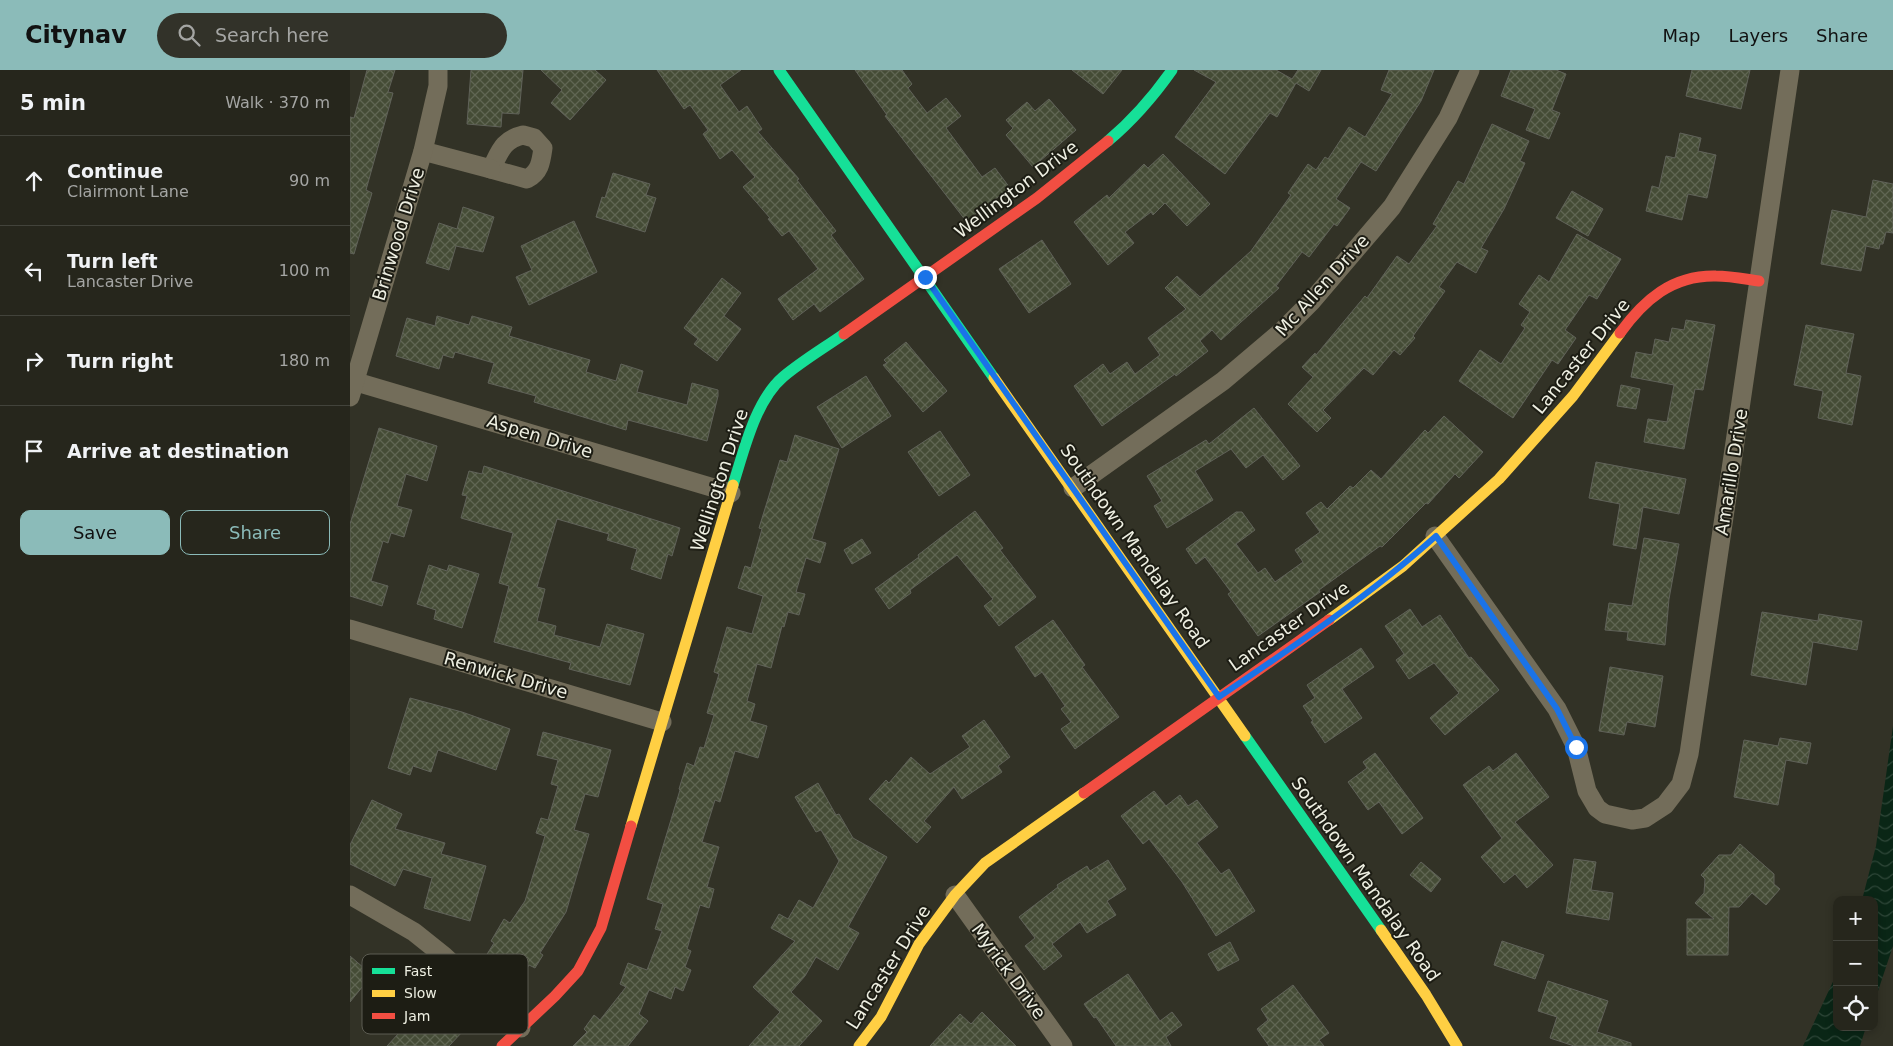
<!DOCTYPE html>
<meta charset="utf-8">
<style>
:root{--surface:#26261c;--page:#323229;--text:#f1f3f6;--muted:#a4a5a3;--line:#42433b;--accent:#8bbbb9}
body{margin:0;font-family:"DejaVu Sans",sans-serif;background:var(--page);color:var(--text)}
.controls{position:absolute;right:15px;bottom:15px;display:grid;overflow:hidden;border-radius:10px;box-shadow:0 2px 8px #0003}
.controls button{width:45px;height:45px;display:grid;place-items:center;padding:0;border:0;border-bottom:1px solid var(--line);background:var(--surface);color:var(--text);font:25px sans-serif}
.stop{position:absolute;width:15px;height:15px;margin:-11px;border:4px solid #1a73e8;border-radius:50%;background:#fff}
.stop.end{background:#1a73e8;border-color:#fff;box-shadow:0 1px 5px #0008}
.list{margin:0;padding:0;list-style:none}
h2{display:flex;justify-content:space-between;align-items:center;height:65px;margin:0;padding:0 20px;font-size:21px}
h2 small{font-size:16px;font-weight:400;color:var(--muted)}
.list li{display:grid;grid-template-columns:32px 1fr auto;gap:15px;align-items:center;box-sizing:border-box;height:90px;padding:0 20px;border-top:1px solid var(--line)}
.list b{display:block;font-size:19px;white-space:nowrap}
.list p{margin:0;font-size:16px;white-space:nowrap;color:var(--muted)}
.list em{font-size:16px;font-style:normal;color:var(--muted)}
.actions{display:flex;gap:10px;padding:15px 20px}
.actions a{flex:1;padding:11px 0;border:1px solid var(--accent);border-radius:10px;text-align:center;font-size:18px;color:var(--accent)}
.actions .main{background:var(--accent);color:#111}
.icon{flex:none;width:28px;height:28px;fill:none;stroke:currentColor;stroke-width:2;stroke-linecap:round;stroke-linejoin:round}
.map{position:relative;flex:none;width:1543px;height:976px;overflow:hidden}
header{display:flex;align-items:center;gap:30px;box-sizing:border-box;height:70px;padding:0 25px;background:var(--accent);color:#111}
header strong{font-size:24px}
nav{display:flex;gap:28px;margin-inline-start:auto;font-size:18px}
.search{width:350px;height:45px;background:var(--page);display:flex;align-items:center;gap:12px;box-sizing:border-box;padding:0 18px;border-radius:28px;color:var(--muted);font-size:19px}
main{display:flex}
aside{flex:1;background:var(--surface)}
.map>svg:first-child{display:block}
</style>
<header>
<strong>Citynav</strong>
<div class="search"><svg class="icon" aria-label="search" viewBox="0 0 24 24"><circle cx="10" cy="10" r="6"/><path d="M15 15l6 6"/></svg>Search here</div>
<nav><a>Map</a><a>Layers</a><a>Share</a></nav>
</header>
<main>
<aside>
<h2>5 min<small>Walk · 370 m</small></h2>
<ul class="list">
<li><svg class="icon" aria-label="ahead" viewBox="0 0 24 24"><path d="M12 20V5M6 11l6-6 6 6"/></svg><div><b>Continue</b><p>Clairmont Lane</p></div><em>90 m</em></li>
<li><svg class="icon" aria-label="left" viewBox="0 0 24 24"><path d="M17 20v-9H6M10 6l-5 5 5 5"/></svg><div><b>Turn left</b><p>Lancaster Drive</p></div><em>100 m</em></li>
<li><svg class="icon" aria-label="right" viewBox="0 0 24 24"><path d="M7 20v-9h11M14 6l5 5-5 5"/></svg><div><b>Turn right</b></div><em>180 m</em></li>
<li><svg class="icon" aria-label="arrive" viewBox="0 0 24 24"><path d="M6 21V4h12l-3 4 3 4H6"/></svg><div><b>Arrive at destination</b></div></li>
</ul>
<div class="actions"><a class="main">Save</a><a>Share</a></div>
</aside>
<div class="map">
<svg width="1543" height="976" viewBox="0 0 1543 976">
<defs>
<pattern id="water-waves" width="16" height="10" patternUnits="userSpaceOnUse" patternTransform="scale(1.25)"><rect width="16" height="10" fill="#0a2616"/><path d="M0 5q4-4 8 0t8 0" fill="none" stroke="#2e4638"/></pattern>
<pattern id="building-cross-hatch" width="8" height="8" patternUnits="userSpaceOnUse" patternTransform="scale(1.25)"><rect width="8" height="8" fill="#454c36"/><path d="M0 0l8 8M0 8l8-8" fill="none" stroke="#606653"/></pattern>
</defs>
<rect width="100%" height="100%" fill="#323226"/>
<g fill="url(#water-waves)">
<path d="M1543,656V876L1524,933V830H1512L1526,776Z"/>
<path d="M1487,903V957H1516L1510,976H1453Z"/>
</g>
<g fill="url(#building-cross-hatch)" stroke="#606259">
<path d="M17,0H45L38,22L43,23L16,120L22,123L4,184L0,183V47L4,48Z"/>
<path d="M121,0H173L169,44L152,43L151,57L117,54Z"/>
<path d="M191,0H245L256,10L220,50L201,33L212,20Z"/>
<path d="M307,0H391L370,15L389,42L397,36L412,59L408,62L449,109L447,110L486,161L481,165L514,209L470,242L464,234L443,250L428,229L468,199L439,161L432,166L418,149L420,148L393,117L405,107L382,80L370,89L353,64L358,60L340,35L334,39Z"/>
<path d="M505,0H552L562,14L558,18L577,43L596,28L611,46L596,58L632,107L645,98L660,118L616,151L535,46L537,45Z"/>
<path d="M722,0H772L753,24Z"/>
<path d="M844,0H926L942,9L948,0H971L959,21L946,13L927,47L920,43L875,104L825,67L866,12Z"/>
<path d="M1039,0H1084L1071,31L1026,101L1011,92L986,129L1000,138L987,156L984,154L959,187L952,182L926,216L929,218L871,270L862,260L850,271L858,281L826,306L825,304L752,356L724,316L753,294L760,304L777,292L785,304L810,285L798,268L836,239L815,218L827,206L850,227L901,181L941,125L938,123L958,94L966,100L975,87L978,89L999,57L1015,67L1042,24L1031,20Z"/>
<path d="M1161,0H1206L1216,4L1202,40L1210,43L1199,69L1176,60L1185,39L1151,26Z"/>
<path d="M1342,0H1400L1391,39L1336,26Z"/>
<path d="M699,29L726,60L683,97L656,65L663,58L656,50L677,32L685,41Z"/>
<path d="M1142,54L1179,71L1170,91L1175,93L1154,139L1131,178L1138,181L1126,203L1107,192L1089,217L1095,221L1063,266L1065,268L1050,285L1044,280L1023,305L1014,298L973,340L981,348L967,362L938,334L963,307L952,297L965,283L966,285L1015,226L1017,228L1047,186L1059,194L1087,156L1083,154L1108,111L1114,114Z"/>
<path d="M1330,63L1351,68L1348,81L1366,85L1357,128L1338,124L1332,150L1296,141L1302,116L1309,118L1316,86L1325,88Z"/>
<path d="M813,84L860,134L837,156L815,133L803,145L801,142L775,162L784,173L758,195L724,152L757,125L759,128L794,94L798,98Z"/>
<path d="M263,103L300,114L296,125L306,128L295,162L246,147L252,127L255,128Z"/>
<path d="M1523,110L1543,114V163L1536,162L1533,174H1530L1529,179L1516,176L1511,201L1471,194L1482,140L1516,147Z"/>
<path d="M1222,121L1253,139L1238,166L1206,148Z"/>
<path d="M113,137L144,147L133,182L106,176L99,200L76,193L89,153L107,159Z"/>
<path d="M224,151L247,202L179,235L166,207L182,200L171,176Z"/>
<path d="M1227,164L1271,189L1247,229L1239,225L1215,260L1226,268L1208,294L1202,290L1163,348L1109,311L1130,280L1151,294L1175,258L1171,255L1180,242L1169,234L1189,205L1199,212Z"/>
<path d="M692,170L721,214L679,243L649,199Z"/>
<path d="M372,208L391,223L374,246L391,259L367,291L344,274L348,269L334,258Z"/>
<path d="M87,246L119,255L122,246L162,257L159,266L240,290L236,302L266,311L271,294L293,301L287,322L337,335L342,313L368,320V326L357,371L278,350L276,360L184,332L186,326L138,313L144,293L105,282L103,288L93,285L89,299L46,286L57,248L85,256Z"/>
<path d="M1336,250L1365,255L1353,320L1345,319L1334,379L1294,372L1298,349L1317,352L1324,315L1281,307L1286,282L1302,285L1305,269L1319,272L1322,258L1334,260Z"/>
<path d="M1456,255L1504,264L1496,303L1511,306L1502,355L1468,348L1473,321L1444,315Z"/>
<path d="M556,272L597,321L573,342L533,295L537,293L534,290Z"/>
<path d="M516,306L541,346L492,378L467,337Z"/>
<path d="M1271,315L1290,319L1286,339L1267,336Z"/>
<path d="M904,338L950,396L933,410L913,385L896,398L881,379L845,401L863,430L817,458L804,436L812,431L797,406L856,370L859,374Z"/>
<path d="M1094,346L1133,382L1109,408L1105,404L1078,434L1076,433L1032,477L1030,476L969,520L970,522L908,566L878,524L881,522L855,487L846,494L836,479L886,442H892L905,460L886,474L908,503L915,498L925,512L953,492L945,480L970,462L956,443L971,432L977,439L1000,416L1003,418L1021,400L1031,409L1075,360L1078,363Z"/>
<path d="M29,358L87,376L77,411L56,404L47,436L62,440L54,467L41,463L38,473L33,471L21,511L38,516L32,536L0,526V454Z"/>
<path d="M590,361L620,405L589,426L558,382Z"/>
<path d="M445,365L489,379L462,469L476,473L470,493L456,488L446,522L455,524L449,545L438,542L434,557L432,556L421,598L407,594L397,631L405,634L400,651L417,656L408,688L385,681L370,732L365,730L352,772L369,777L357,817L364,819L359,838L350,835L337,879L341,881L335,897L341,900L333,921L325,917L321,929L299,920L289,944L298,951L278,976H223L237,962L234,959L244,945L250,950L276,917L270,914L278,893L297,900L312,861L305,859L313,834L297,829L330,720L329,719L337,693L344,696L350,677L354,678L364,645L357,643L369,604L364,602L377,557L402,564L413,526L388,518L395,496L401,498L412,459L409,458L430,390L437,392Z"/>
<path d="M1246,392L1336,409L1329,444L1293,437L1286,479L1263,475L1270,434L1239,428Z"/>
<path d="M134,396L330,458L322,486L318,484L311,509L281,499L287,479L257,470L259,464L207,449L187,517L195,519L187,551L206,556L204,565L250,577L257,554L294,564L280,615L219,599L221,593L144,572L159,516L149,513L163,463L111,448L117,426L112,425L119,401L132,404Z"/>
<path d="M625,441L653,478L650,480L686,527L649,556L634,536L643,529L607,485L560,520L561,523L539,539L525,519L569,487L568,485Z"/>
<path d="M1294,468L1329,474L1319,529L1315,575L1277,570L1278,562L1255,560L1259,533L1282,536Z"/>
<path d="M512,469L521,483L502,494L494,480Z"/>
<path d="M79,495L97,501L99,495L129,504L112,558L84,549L86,540L67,534Z"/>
<path d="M1060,539L1072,557L1090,545L1119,588L1121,587L1149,620L1095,665L1080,648L1109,623L1084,593L1059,609L1046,590L1054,584L1035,556Z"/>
<path d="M1412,542L1468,551L1469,544L1512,551L1507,580L1463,572L1456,615L1401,605Z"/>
<path d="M703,550L735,595L732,597L769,647L725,679L711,659L721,652L711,639L715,636L692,602L685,607L665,577Z"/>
<path d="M1011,578L1024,597L992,619L1012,648L975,673L961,652L963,651L953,636L965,628L957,615Z"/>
<path d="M1260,597L1313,606L1305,657L1277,652L1274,665L1249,661Z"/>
<path d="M60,628L112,642L160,659L146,700L88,680L81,702L63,696L60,705L38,698Z"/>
<path d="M634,650L660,687L648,696L652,702L612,729L604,717L574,751L581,757L567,773L519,729L536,710L539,713L561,687L580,704L620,677L612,666Z"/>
<path d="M193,662L261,680L248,727L235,724L224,760L239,764L216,842L190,883L193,885L185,898L179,895L169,910L134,889L144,873L141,871L154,849L160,853L175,831L195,766L186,763L191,748L198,750L208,716L201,714L208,690L187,685Z"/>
<path d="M1430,668L1461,673L1457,694L1436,690L1428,735L1384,727L1394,670L1428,676Z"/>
<path d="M1025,683L1073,748L1052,764L1029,732L1018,740L998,712L1017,698L1013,692Z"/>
<path d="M1166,683L1199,727L1165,752L1203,795L1177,818L1165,804L1154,813L1131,787L1152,768L1113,715L1139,696L1143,701Z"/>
<path d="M468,713L486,745L489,744L503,768L537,787L498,857L509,863L488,900L466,887L455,906L441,922L472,951L449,976H399L430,942L403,917L445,871L421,858L429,844L438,849L449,830L463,838L489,791L471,760L466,762L445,727Z"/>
<path d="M804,721L816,736L830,725L838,736L847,730L868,757L847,773L871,804L879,799L905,841L866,866L832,812L799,769L793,774L771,746Z"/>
<path d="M22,730L52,744L45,759L95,773L91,784L136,796L120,851L74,838L82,808L53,799L45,816L0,794V775Z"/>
<path d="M1390,774L1424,804V814L1430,819L1416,835L1402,823L1389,837H1379L1378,885H1337V849H1364L1345,833L1354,823L1355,809L1351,805L1369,785H1381Z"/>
<path d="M1224,789L1246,792L1241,820L1263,823L1259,850L1216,843Z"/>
<path d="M758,790L776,819L757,831L766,845L737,863L730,852L702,874L712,886L694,900L675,876L685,868L669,847L708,817L707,815L737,796L740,801Z"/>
<path d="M1071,792L1091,809L1081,822L1060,805Z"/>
<path d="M1152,871L1194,885L1185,909L1144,895Z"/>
<path d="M880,872L889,890L868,901L858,884Z"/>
<path d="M0,886L22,905L0,932Z"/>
<path d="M778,904L810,951L822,942L832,955L816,967L821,976H766L746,947L744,948L734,934Z"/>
<path d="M1198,911L1258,931L1247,962L1281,973V976H1224L1200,968L1207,947L1188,941Z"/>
<path d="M943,915L979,963L969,970L974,976H919L907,959L918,950L911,939Z"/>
<path d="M75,922L94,941L92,947L96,943L114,960L99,976H37L49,963L43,957Z"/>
<path d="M632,942L666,976H580L610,944L621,954Z"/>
</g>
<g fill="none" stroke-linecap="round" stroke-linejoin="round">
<g stroke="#736d5a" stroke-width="19">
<path d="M173,65L184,68L193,78C191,92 190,102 177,109L141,99C150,82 152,70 173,65Z"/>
<path d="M73,81L141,99"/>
<path d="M0,310L381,423"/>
<path d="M0,327L73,81L88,16V0"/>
<path d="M723,418L873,311L932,261L961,232L1042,137L1098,48L1120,0"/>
<path d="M1085,466L1207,639L1226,677L1237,721L1247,738L1255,744L1282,750L1295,748L1315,735L1331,714L1339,684L1440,0"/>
<path d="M0,559L312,652"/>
<path d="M0,825L64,862L94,886L171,958"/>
<path d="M605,825L713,976"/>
</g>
<g stroke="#16e098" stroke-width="11">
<path d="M429,0L644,308"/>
<path d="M758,71C783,50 803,27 822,0"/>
<path d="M383,415C394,381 405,331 433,307C452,291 474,278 494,264"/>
<path d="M895,666L1031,860"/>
</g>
<g stroke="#ffcf43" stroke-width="11">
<path d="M644,308L895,666"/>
<path d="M979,550L1053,496L1149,409L1223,326L1270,263"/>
<path d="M281,756L383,415"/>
<path d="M1031,860L1076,925L1107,976"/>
<path d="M509,976L531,947L569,874L605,825L635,793L734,723"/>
</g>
<g stroke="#f24e42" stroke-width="11">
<path d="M1270,263C1294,230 1322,205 1366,206C1380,206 1395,209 1409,211"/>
<path d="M494,264L687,128L758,71"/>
<path d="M734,723L979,550"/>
<path d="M152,976L205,926L228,901L251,858L281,756"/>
</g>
</g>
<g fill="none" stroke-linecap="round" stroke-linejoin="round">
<path stroke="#1a73e8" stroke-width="6" d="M575,207L869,627C943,577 1019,526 1086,466L1207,639L1226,677"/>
</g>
<g text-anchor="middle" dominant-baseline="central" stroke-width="4" stroke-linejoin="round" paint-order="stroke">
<g font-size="18" fill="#eeefe2" stroke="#1d1d14">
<text transform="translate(666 119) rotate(-37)">Wellington Drive</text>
<text transform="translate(48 164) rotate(-73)">Brinwood Drive</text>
<text transform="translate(972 215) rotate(-48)">Mc Allen Drive</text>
<text transform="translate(1231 286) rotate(-51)">Lancaster Drive</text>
<text transform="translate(190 366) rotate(17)">Aspen Drive</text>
<text transform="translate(1381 402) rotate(-81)">Amarillo Drive</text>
<text transform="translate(369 410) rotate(-72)">Wellington Drive</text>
<text transform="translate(785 476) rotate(55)">Southdown Mandalay Road</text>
<text transform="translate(939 556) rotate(-35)">Lancaster Drive</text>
<text transform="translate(156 605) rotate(16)">Renwick Drive</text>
<text transform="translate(1016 809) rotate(55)">Southdown Mandalay Road</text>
<text transform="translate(538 897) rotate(-58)">Lancaster Drive</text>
<text transform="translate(659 901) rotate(54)">Myrick Drive</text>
</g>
</g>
<rect x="12" y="884" width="166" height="80" rx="8" fill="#1d1d14" stroke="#5c5c52" stroke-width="1"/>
<rect x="22" y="898" width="23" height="6" fill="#16e098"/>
<rect x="22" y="920" width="23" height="7" fill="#ffcf43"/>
<rect x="22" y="943" width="23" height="6" fill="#f24e42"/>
<g font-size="14" fill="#eeefe2">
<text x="54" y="906">Fast</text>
<text x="54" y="928">Slow</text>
<text x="54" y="951">Jam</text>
</g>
</svg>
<div class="controls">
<button>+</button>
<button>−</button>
<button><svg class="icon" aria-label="locate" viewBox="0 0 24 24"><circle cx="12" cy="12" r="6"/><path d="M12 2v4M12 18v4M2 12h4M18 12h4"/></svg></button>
</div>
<div class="stop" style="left:1226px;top:677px"></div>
<div class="stop end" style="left:575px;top:207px"></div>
</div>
</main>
